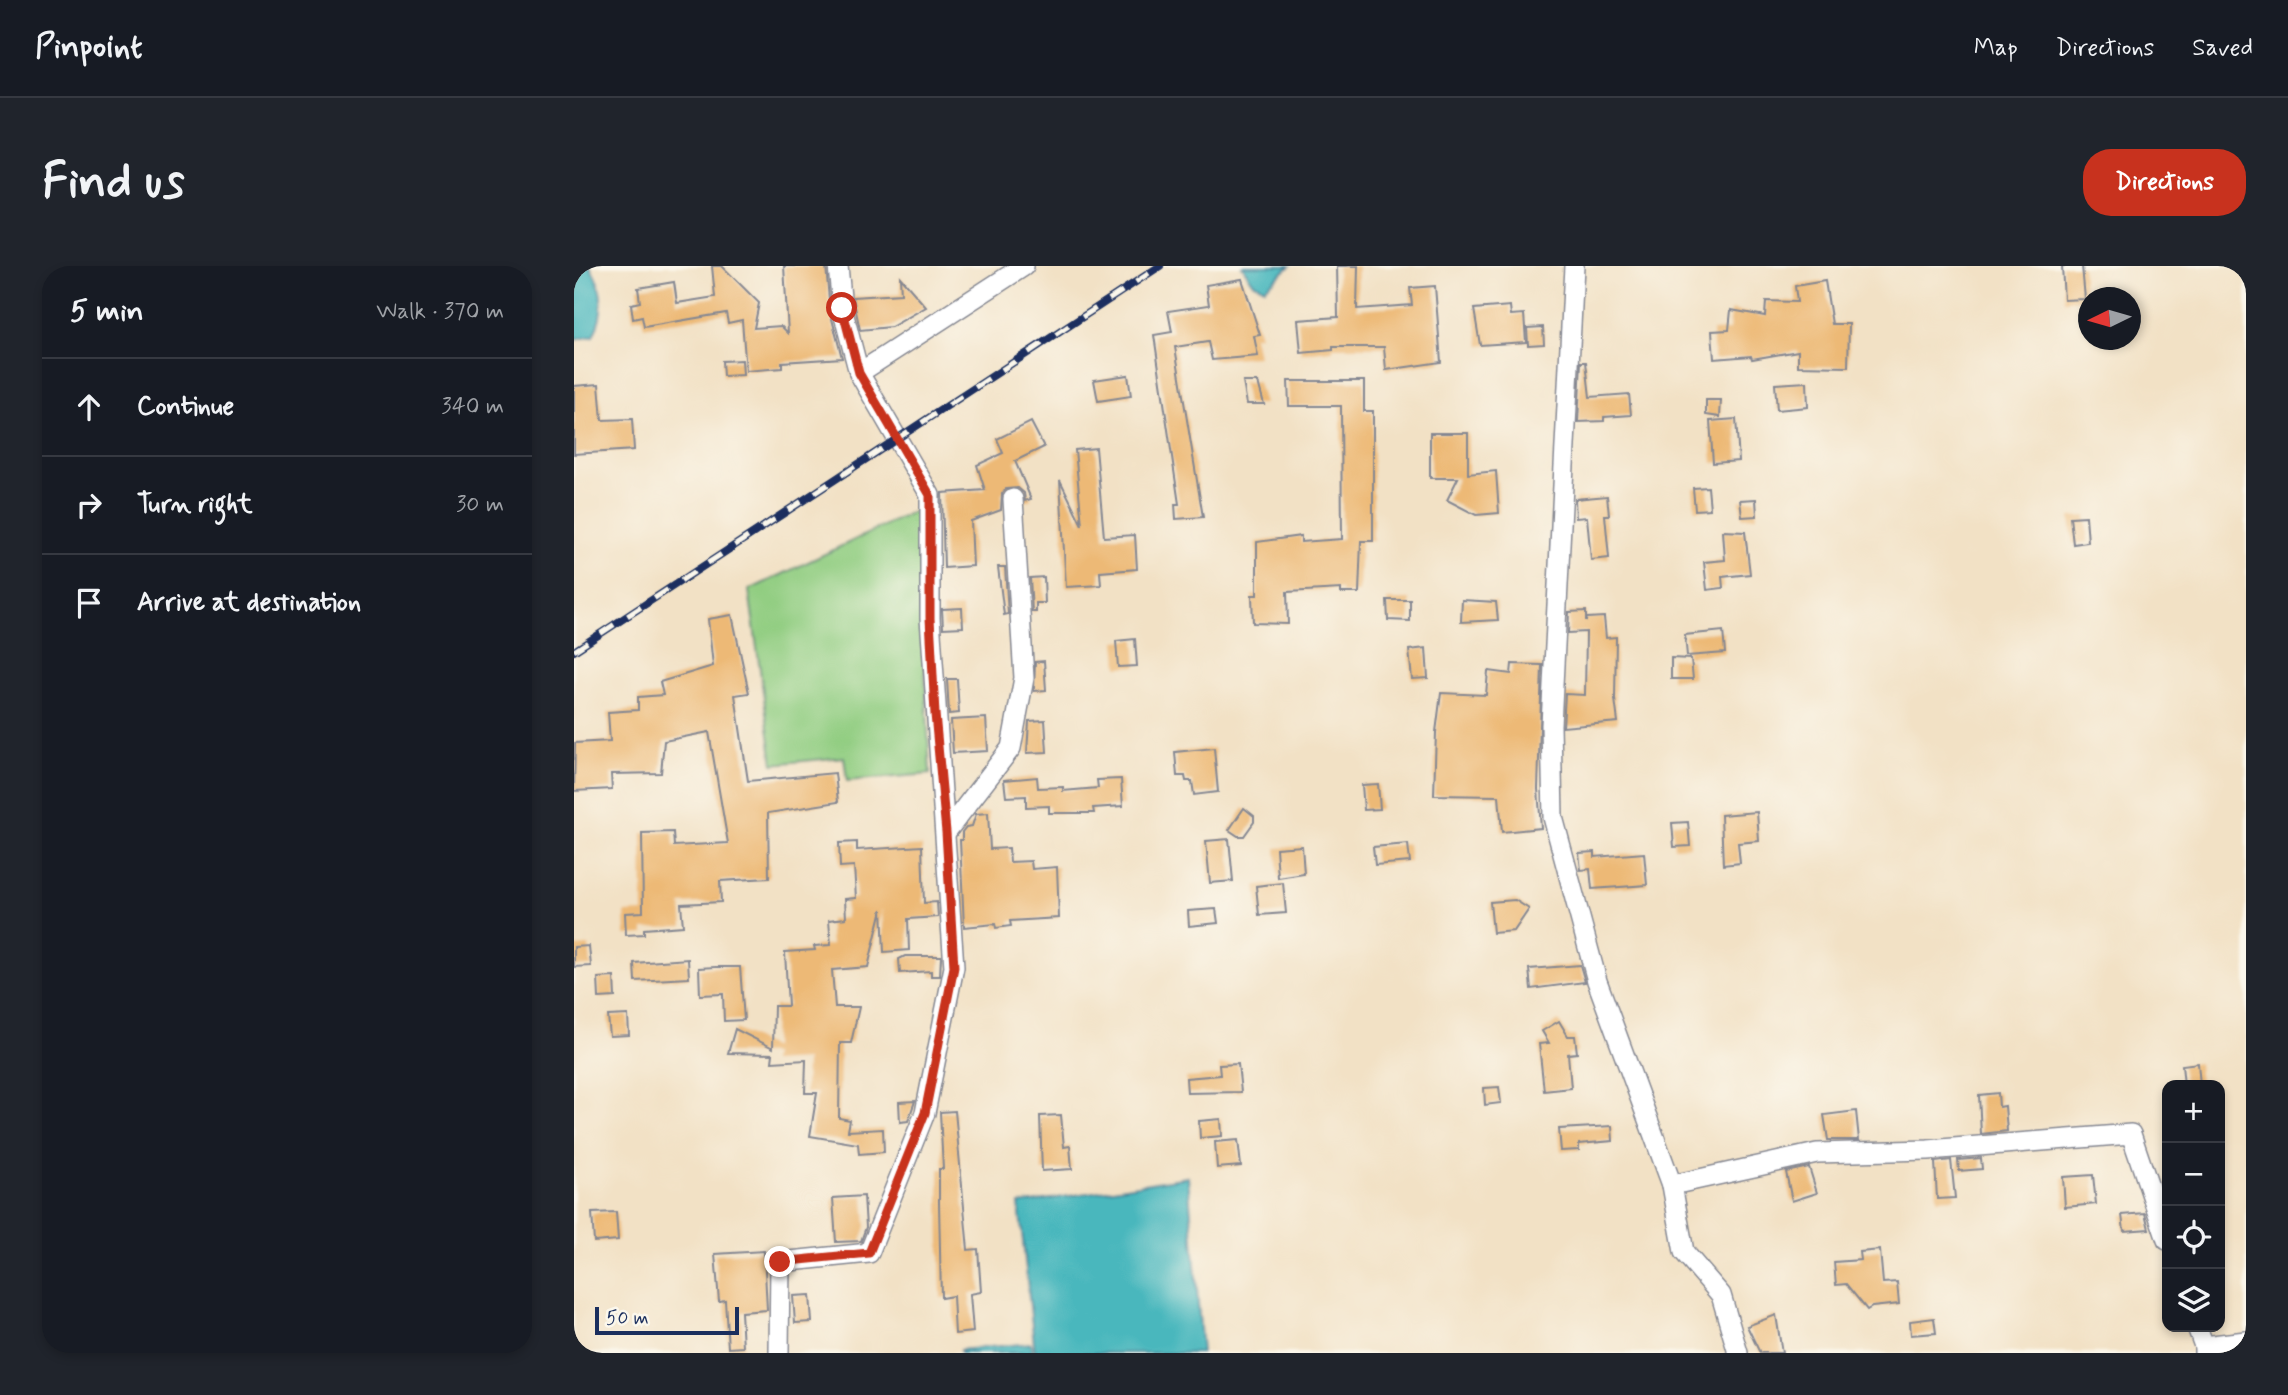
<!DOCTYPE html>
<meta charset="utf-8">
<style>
:root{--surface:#171b24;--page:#20242c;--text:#f1f3f6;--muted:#9ea1a6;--line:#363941;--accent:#c8321e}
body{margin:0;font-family:Mynerve,sans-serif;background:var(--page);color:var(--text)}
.controls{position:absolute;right:21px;bottom:21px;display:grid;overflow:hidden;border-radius:14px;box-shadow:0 4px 10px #0003}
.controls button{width:63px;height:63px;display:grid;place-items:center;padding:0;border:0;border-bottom:2px solid var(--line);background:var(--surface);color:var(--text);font:35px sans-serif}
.compass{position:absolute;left:1504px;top:21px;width:63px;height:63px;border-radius:50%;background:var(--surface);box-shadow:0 4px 10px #0003;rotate:265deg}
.scale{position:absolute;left:21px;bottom:18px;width:144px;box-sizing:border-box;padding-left:7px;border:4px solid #1b2f5e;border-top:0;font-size:19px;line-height:24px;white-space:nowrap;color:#1b2f5e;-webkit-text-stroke:5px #fbf7ec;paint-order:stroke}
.stop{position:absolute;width:21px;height:21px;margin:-16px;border:5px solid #c8321e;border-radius:50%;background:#fff}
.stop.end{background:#c8321e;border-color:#fff;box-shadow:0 2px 7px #0008}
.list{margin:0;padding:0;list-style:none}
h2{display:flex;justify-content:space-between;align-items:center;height:91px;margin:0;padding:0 28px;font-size:30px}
h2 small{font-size:23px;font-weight:400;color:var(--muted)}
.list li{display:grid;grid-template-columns:46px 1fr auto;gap:21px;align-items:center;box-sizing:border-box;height:98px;padding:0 28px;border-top:2px solid var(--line)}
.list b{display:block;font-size:26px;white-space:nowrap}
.list em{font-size:23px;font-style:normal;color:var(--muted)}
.icon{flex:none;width:38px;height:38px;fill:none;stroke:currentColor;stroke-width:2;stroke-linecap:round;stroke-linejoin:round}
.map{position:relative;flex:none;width:1672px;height:1087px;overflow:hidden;border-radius:28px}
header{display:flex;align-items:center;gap:42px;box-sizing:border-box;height:98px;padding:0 35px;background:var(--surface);border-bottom:2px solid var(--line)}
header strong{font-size:33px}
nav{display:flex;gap:38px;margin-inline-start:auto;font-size:24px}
.intro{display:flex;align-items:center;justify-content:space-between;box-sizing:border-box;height:168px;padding:0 42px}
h1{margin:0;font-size:49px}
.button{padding:18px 32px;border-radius:28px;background:var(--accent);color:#fff;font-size:24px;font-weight:700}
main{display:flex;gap:42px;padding:0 42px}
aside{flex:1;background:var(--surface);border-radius:28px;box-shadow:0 4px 10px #0003}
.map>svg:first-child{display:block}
</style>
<header>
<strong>Pinpoint</strong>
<nav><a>Map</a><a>Directions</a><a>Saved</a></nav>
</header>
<div class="intro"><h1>Find us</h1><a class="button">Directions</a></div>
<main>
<aside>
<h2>5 min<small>Walk · 370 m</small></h2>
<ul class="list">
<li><svg class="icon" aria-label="ahead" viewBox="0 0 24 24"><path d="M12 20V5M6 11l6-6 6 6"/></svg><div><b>Continue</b></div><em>340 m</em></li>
<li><svg class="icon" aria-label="right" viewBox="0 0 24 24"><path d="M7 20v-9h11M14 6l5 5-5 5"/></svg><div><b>Turn right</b></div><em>30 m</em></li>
<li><svg class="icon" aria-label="arrive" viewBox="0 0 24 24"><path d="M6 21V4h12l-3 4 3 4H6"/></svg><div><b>Arrive at destination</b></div></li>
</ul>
</aside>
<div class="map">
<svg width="1672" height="1087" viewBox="0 0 1672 1087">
<rect width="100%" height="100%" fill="#fbf7ec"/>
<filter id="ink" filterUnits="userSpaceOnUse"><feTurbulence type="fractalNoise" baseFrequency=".0143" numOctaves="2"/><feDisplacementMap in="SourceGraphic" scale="14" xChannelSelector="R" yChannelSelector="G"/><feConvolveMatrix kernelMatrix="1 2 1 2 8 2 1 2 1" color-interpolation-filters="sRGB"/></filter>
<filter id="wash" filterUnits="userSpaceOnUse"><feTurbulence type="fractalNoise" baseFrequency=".00686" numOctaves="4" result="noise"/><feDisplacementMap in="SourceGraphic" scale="28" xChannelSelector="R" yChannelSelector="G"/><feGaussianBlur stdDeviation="1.57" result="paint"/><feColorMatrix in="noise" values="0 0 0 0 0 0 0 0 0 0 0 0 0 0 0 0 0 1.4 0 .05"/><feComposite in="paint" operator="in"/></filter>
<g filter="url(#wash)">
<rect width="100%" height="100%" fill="#f2e1c5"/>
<path fill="#91cd81" stroke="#567e70" stroke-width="2" d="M343,244L356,508L273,515L270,491L199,498L175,324Z"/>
<g fill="#48b7bd" stroke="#32738e" stroke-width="2">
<path d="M0,0H16C30,22 31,47 19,70L0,74Z"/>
<path d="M668,0H716L691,22L679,16Z"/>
<path d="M614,911L628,1087H461L445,938Z"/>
<path d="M457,1077L458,1087H386V1084Z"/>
</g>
<g id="blocks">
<g fill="#edb976">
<path d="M138,0H148L185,37L180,62L207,60L214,67L210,0H252L256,45L268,92L208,96V102L172,105L168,54L154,57L152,47L70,61L68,51L59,53L57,38L66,36L64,22L100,16L103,37L141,31Z"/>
<path d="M763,0H784L783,43L838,39L836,22L861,20L867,96L812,104L810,81H759V84L727,87L724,54L764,51Z"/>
<path d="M1488,0H1508L1511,33L1490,34Z"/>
<path d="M326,11L352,41L317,61L286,64L279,31L327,28Z"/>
<path d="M668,13L686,69L680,70L684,90L638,94L634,76L601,81L629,251L602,253L601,238H605L580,69L598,66L594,45L635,39L632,19Z"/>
<path d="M1251,15L1258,58H1275L1274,101L1224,100V85L1178,93L1177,90L1140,93L1138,65L1155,64L1157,44L1191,50L1192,35L1223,36L1221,20Z"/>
<path d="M936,40L937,49L950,48L952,76L906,79L900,43Z"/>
<path d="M969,61L970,78L954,79L953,62Z"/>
<path d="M168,94L169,109L149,110L148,95Z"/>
<path d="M1007,96H1012L1016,131L1055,128L1057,149L1030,151V155L1004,156Z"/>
<path d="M554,109L557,130L524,135L520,114Z"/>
<path d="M714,115H790V145H799V275H787L785,327H767V323L713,326L714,358L679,357L678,329H683V276L727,270V276L768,273L767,140H715Z"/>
<path d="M669,116H684L690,138H673Z"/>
<path d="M1233,116L1234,141L1203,144L1201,118Z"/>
<path d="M25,118L28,154L58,153L60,184L0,188V120Z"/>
<path d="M1132,134H1147L1146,151L1132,149Z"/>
<path d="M1162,153L1165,195L1139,197L1136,155Z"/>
<path d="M457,156L470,181L441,195L457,233L451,235L450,227L444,222L432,223L428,228L427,244L397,255L399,300L370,302L368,227L411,224L403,199L429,187L423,173Z"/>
<path d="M856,167H894V208L922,205L925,247L902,249L873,234L884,212H856Z"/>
<path d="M522,182L530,271L561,269L563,303L526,306L527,319L492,321L486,214L508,259L501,184Z"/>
<path d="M1134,221L1136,243L1121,244L1119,222Z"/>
<path d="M1033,230L1035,249H1031L1035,292L1017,294L1013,251L1002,252L1001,233Z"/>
<path d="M1182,233L1183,250L1168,251L1166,234Z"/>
<path d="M1512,250L1514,276L1499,278L1496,251Z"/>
<path d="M1149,265L1171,266L1176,308L1148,311L1149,322L1133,324L1130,296L1151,294Z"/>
<path d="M424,301H431L434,348L430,349Z"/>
<path d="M470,311L471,337H462V346H458L456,312Z"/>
<path d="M813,334H836V355L814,354Z"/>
<path d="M888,334L922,336L924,354L887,356Z"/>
<path d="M388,342L389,361L369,362L368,343Z"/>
<path d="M1012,345V355L1013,352L1030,351L1032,372L1042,371L1041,433L1044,456L989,461L991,428L1011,429L1012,366L994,367L995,346Z"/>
<path d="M158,349L175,427L161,429L174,515L261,507L264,536L194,547L195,612L146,615L147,636L107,638L109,660L70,663V668L52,669L51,647L69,646L68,567L99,566L100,580L154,577L135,466L90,475L87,507L37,508L38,523L0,525L1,477L36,475L34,446L64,444V431L89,429L86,416L139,400L134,353Z"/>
<path d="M1149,365L1151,387L1113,390L1111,369Z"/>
<path d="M561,373L563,400L544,401L542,375Z"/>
<path d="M852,382L854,412L838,413L835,384Z"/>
<path d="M1097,392L1117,393L1119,413H1097Z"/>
<path d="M470,395L472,424L460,425L461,396Z"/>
<path d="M938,398L968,399L964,523L967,562L928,566L925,530L860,529L862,466L867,427L912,429L914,405L937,408Z"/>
<path d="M373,413H383L385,447L375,448Z"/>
<path d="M412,452L414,485L379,487L377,454Z"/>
<path d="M471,454L473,486L453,487L455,455Z"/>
<path d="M640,482L644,526L620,529L618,515H612L611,510H603L601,486Z"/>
<path d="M463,511L464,522L489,521V525L524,522L523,514L547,513L549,540L519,542L520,547H475V540L452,541V530L432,531L430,514Z"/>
<path d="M804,518L806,543L790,544L788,519Z"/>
<path d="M670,542L680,550V556L670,570H664L655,564Z"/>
<path d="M1183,546L1185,575L1164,577L1166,597L1149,599L1147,549Z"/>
<path d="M414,547L416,583L435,582L436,596L457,595L458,603L483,601L485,652L436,655L437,660L422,662L421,658L390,661L386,574H388V566L392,561L398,560L402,548Z"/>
<path d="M1114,556L1116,580L1100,581L1098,557Z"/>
<path d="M655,573L659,615L636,617L632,575Z"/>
<path d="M283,576V584L348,580L350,637L363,636L364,651L334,653L335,684L310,686L308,643L294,701L258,704L261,741H285L277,777H266L265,852L276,854L274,865L309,863L310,886L285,888L284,878L236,870L243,827H231L232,794L198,796L199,788L154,787L161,763L199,782L200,740H214L211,686L241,684L240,680L257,679L255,654L272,652L271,633L282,632L280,600L266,601L265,577Z"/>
<path d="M834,578L836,596L801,599L799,581Z"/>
<path d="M728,580L730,608L704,612L702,582Z"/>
<path d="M1021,586V591L1070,587L1073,619L1018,623L1016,603L1007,604L1005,587Z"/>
<path d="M709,617L712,647L685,649L682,620Z"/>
<path d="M941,634L955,643L940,665L919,667L916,636Z"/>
<path d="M642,643L644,657L615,660L614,645Z"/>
<path d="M15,680L17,700L0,701V681Z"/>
<path d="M331,690H367L366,710H357V705L326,707L325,693Z"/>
<path d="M114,693L115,712L61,715L60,697Z"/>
<path d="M1006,699L1011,716L957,723L955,703Z"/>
<path d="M142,701H166L170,754L150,755L149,728L126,729L125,702Z"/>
<path d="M40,711L41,731L25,732L24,712Z"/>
<path d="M54,749L55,769L36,770L34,750Z"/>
<path d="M985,755L994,770H1001L1003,787L994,788L997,822L970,825L965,778L975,777L968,765Z"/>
<path d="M1624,797L1626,819H1610L1608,799Z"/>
<path d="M664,798L667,826L613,827L612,812L646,809L645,799Z"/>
<path d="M925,821L927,837L911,839L910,822Z"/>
<path d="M1424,827L1425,841L1431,840L1433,865L1407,868L1405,829Z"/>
<path d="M341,835L334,855L326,856L325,836Z"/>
<path d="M381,845L394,984L404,983L407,1026L396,1028L399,1066L381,1068L379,1030L367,1032L365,936V903H369L366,846Z"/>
<path d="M1282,845L1285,874H1254L1250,849Z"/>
<path d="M487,849L490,881L496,880L498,903L468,905L466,850Z"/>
<path d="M647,853L648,870L626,872L625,855Z"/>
<path d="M1038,860L1039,875L1005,878V884L987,885L985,863Z"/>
<path d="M664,874L667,900L643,902L641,876Z"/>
<path d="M1407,892L1408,903L1385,905L1384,894Z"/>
<path d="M1377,894L1381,932L1363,933L1361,896Z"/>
<path d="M1235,901L1243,927L1218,935L1212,906Z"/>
<path d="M1519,909L1522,938L1491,941L1489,911Z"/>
<path d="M290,930L292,961L287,975L262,976L259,932Z"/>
<path d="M42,946L44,974L20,976L18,947Z"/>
<path d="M1571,947L1575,963L1550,965L1548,949Z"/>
<path d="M1306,984L1309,1017L1323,1016L1325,1038L1298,1041L1293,1044L1272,1018L1262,1019L1260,996L1287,994L1286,986Z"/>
<path d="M190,985L193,1044L167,1046L169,1081L154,1082L151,1034L145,1035L141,988Z"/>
<path d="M236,1029L238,1056L221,1057L219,1030Z"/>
<path d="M1202,1049L1208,1087H1186L1173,1060Z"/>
<path d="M1360,1052L1362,1067L1337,1069L1336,1055Z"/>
</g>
</g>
</g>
<g filter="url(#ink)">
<use href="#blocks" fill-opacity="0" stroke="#868892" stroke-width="2"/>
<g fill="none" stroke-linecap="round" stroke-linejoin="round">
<defs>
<g id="minor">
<path d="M1000,0L977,459L979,551L1023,715L1098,919L1110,986L1147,1029L1164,1087"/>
<path d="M285,107L450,0"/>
<path d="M372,566L437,482L450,412L439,233"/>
<path d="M1098,919L1243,887L1354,884L1557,868L1593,974"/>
<path d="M1623,1061L1630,1080"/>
<path d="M205,1087L206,996L295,987L351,847L380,701L356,352V229L285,107L268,42L264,0"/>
<path d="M1630,1087V1080L1672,1075"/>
</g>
</defs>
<use href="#minor" stroke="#868892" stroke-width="22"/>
<use href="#minor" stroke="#fff" stroke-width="19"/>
<defs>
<path id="rail" d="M0,385L586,0"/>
</defs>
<use href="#rail" stroke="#1b2f5e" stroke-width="8"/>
<use href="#rail" stroke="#fbf7ec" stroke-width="5" stroke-dasharray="16" stroke-linecap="butt"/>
</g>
</g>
<g fill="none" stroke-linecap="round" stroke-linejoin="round" filter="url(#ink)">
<path stroke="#c8321e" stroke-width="9" d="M206,996L295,987L351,847L380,701L372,566L361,448L356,352V229L285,107L268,42"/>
</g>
</svg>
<div class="controls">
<button>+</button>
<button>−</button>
<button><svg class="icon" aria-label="locate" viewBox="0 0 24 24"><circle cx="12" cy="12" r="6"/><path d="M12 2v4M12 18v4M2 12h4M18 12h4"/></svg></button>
<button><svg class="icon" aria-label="layers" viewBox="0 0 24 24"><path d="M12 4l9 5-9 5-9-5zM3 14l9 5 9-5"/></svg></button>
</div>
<svg class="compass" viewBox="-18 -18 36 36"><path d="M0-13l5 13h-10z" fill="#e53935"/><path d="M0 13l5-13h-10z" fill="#9ea1a6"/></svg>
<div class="scale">50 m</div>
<div class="stop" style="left:268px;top:42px"></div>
<div class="stop end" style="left:206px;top:996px"></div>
</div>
</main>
